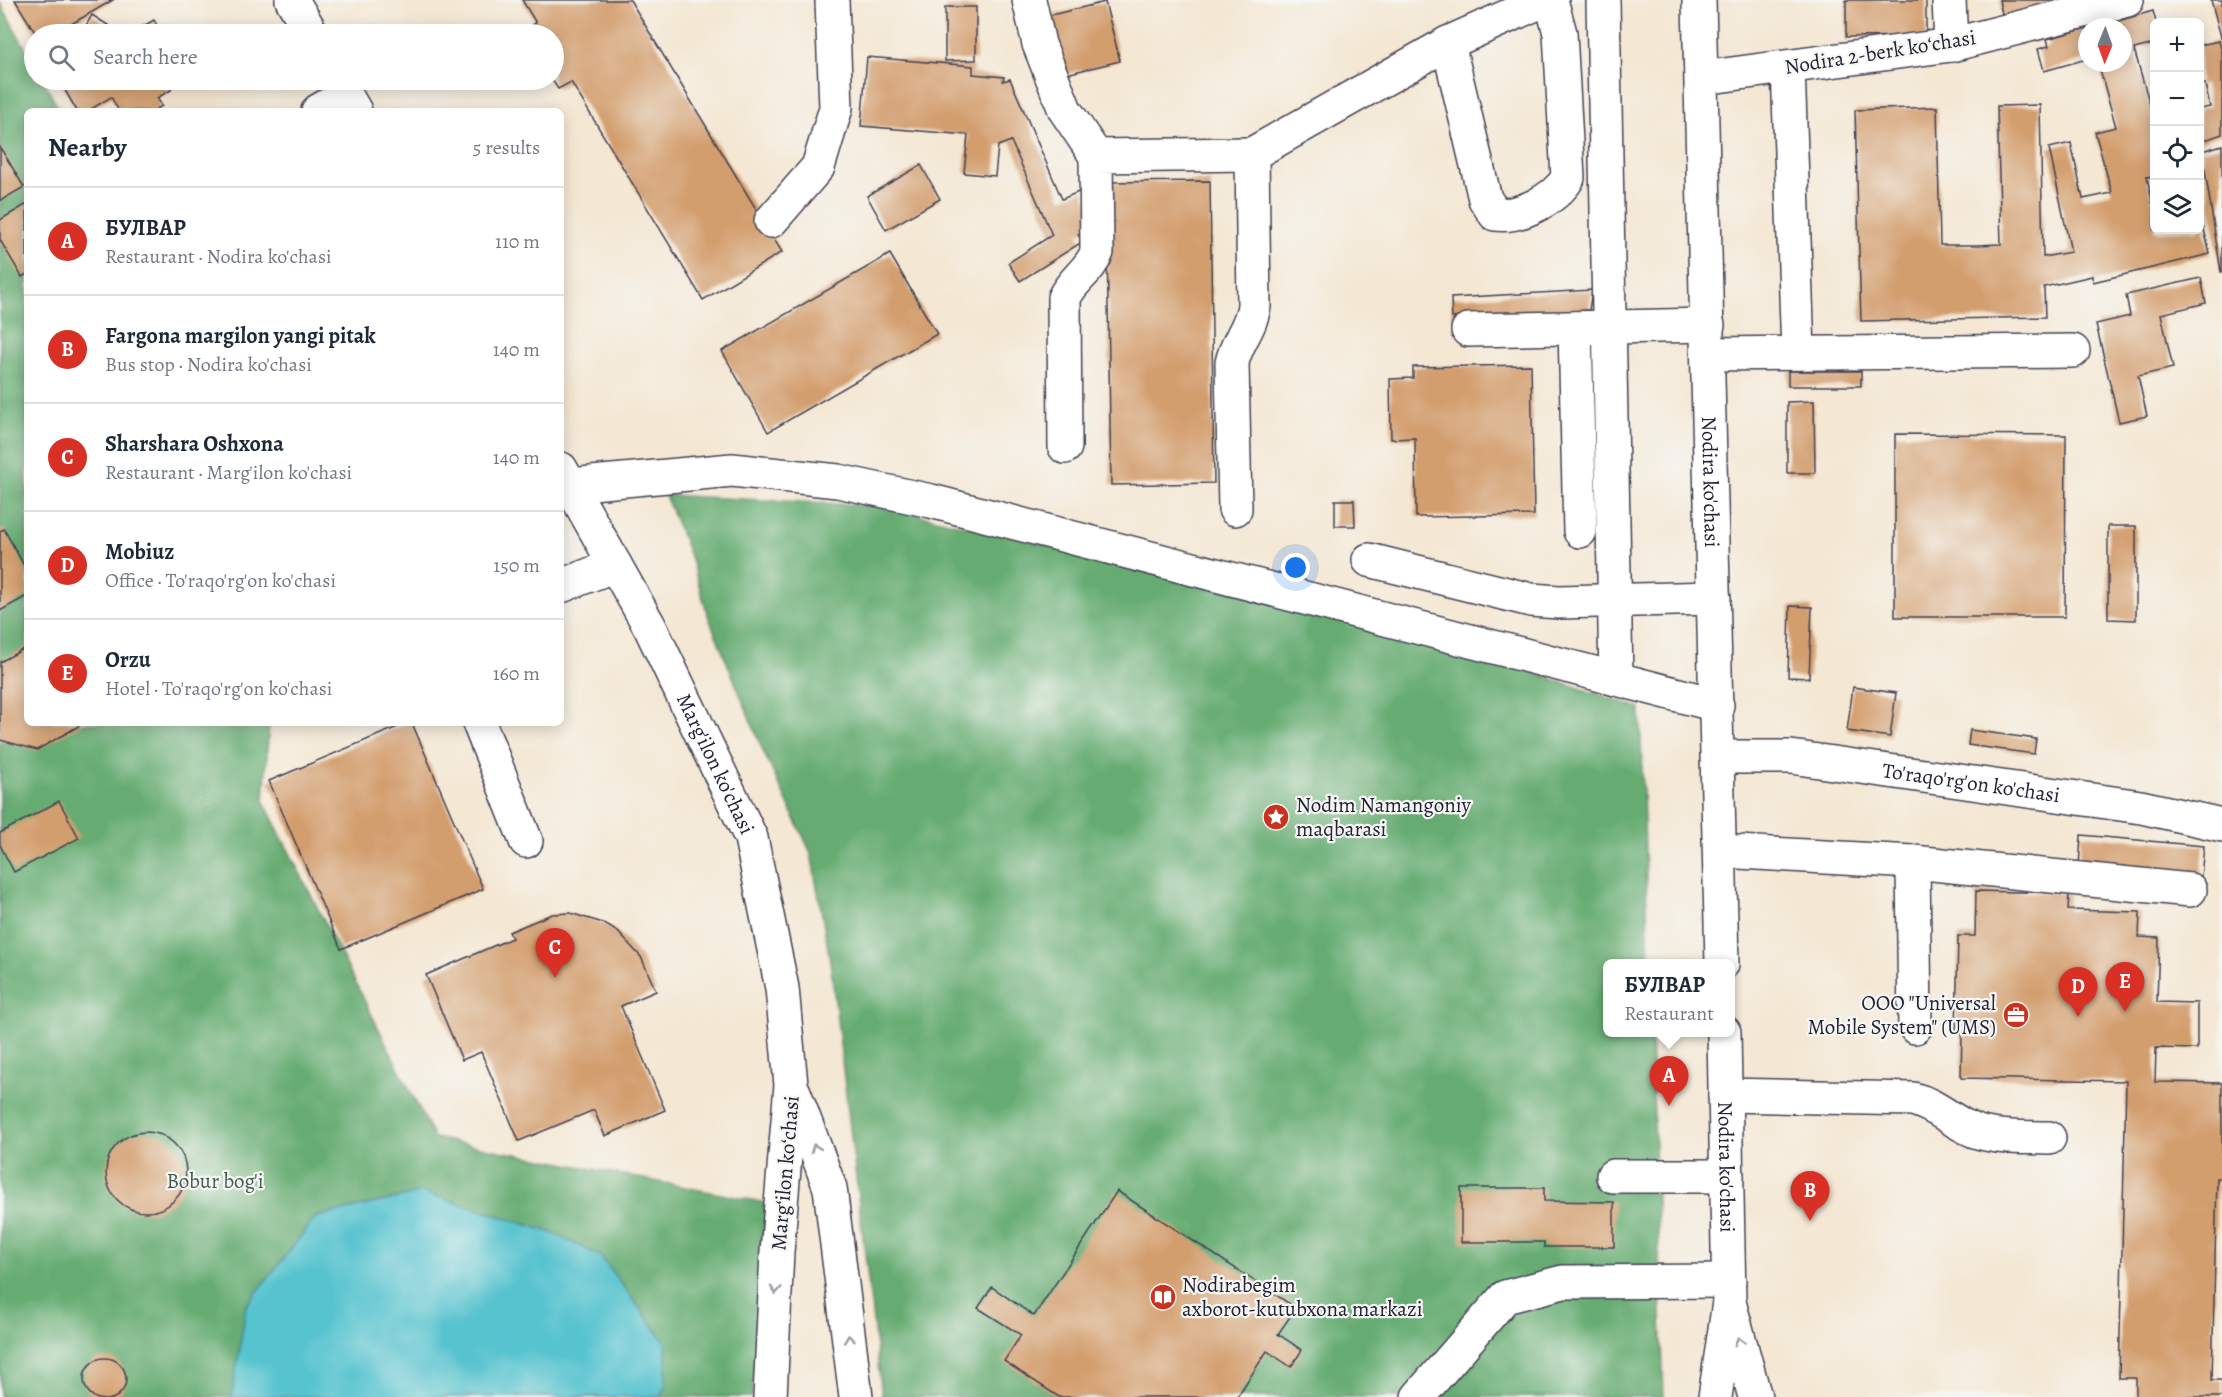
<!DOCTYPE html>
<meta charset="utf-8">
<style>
:root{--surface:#fff;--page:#f2f2f3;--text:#1f2937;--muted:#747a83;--line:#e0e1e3;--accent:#d93025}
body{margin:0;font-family:Alegreya,serif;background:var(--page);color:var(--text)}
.controls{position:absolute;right:18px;top:18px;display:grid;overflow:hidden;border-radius:9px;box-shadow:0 3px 15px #0003}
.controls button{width:54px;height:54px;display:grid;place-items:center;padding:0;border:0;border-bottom:2px solid var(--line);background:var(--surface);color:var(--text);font:30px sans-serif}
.compass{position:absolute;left:2078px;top:18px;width:54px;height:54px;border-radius:50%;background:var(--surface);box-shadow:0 3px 15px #0003;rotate:181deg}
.you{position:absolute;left:1296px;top:568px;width:21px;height:21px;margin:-15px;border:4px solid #fff;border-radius:50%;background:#1a73e8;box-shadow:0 0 0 9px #1a73e833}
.badge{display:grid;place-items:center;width:39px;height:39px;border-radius:50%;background:var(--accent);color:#fff;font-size:20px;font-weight:700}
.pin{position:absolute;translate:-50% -50px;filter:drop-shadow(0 2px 3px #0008)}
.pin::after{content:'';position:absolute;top:32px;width:21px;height:18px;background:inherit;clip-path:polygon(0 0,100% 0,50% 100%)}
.popup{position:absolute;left:1603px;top:959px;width:132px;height:78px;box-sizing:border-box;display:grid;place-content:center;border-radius:9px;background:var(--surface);filter:drop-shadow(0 2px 4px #0005);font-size:20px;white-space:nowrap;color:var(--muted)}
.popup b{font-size:22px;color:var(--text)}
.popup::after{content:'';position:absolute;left:50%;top:100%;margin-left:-12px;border:12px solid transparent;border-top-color:var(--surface)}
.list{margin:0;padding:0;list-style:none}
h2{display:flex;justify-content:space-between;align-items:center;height:78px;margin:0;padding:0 24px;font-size:26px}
h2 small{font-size:20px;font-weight:400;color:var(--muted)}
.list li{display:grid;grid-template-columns:39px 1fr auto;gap:18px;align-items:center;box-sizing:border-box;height:108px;padding:0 24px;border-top:2px solid var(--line)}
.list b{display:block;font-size:22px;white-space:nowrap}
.list p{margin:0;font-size:20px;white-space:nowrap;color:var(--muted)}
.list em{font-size:20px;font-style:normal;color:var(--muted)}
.icon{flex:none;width:33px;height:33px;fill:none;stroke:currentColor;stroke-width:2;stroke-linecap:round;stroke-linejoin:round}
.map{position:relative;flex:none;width:2222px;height:1397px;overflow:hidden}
.search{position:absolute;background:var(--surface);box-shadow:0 3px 15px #0003;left:24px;top:24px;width:540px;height:66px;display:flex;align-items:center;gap:15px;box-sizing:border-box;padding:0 21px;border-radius:33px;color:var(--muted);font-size:22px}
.panel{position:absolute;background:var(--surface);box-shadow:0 3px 15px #0003;left:24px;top:108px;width:540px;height:618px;border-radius:9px}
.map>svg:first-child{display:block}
</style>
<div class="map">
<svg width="2222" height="1397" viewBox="0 0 2222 1397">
<rect width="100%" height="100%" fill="#f6f6f2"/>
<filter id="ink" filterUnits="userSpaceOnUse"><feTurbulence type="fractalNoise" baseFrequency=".0167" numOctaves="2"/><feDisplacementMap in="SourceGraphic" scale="12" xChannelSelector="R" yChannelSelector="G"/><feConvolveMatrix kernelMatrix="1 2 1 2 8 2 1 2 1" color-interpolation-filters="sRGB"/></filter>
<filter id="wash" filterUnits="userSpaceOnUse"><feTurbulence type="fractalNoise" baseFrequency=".008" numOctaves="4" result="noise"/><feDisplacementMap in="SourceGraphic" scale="24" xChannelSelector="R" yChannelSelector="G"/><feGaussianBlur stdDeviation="1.35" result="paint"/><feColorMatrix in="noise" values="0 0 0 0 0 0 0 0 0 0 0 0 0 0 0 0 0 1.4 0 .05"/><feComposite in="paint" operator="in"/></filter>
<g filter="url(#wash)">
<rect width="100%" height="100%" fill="#f4e7d3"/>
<g fill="#66ac72" stroke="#446756" stroke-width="1.5">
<path d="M0,2L34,64V80H43L60,111H27V723H269L264,802L434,1138L767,1203L752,1397H0Z"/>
<path d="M665,495L880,506L1220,585L1534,673L1640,708L1649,963L1608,964V1032L1651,1033L1664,1397H882L830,960L811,853L763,751L709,618L690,556Z"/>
</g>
<path fill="#56c3cf" stroke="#3c7285" stroke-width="1.5" d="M423,1192L550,1232L600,1256L666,1343V1383L660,1397H232L246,1306L316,1217Z"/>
<g id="blocks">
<g fill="#d39e6e">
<path d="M15,0H113L54,34H36Z"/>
<path d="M522,0H630L782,252L703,300L571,82L558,89L552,80L554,34H524L522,31L536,23Z"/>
<path d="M1846,0H1926V36L1846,37Z"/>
<path d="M1999,0H2113L2005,28Z"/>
<path d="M2211,0H2222V37H2221Z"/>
<path d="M1105,2L1120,61L1062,75L1047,16Z"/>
<path d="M945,7H976V60L945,61Z"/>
<path d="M2153,11L2156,22L2154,44L2134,49L2154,119V176L2147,177L2154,211V230L2159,232L2200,230V213L2210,254L2093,282L2092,276L2044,287L2045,317L1861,321L1855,110L1937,107L1940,245H1977L2001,244L1997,106L2040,105L2043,257L2071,252L2049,148L2071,143L2083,199L2112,193L2095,132L2116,127L2098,63H2123V27L2100,26Z"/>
<path d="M92,15L122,34H81Z"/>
<path d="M154,20L162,34H129Z"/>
<path d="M2087,28V59L2044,71L2038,49L2049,46L2047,39Z"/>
<path d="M2219,41L2222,53V134L2200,142V109L2210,107L2205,84L2200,85V45Z"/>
<path d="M867,57L973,66V74L1004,77L1003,81L1010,79L1062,199L1083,190L1097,225L1078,234L1082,242L1020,281L1008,263L1052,235L1011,141L998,146L995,176L964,173L968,135L861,126Z"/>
<path d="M59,80H173L171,90L157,98L162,106L153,111H119L111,97L88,111H77Z"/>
<path d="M2222,145V272H2221L2202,151Z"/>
<path d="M0,147L24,187L0,201Z"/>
<path d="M921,165L940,199L886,230L867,196Z"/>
<path d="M1210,181L1214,483L1111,485L1106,182Z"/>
<path d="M27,204V274L22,277L0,240V220Z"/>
<path d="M890,254L937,334L768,432L722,351Z"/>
<path d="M2201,278L2206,303L2161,314L2173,368L2138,376L2147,416L2119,422L2096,324L2130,316L2126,295Z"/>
<path d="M1592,290L1589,310L1452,318L1451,298Z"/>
<path d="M1531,365L1534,515L1416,517L1415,438L1391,439L1390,379L1413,378V367Z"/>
<rect x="1788" y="371" width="73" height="15"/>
<path d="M1814,401L1815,473H1787V402Z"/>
<path d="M1895,434L2066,435L2065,617H1895Z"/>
<path d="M1335,500H1354L1355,526H1335Z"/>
<path d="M2108,526H2136V620L2108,619Z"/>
<path d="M4,529L27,571V596L0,611V531Z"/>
<path d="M1790,606L1812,607L1809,678L1788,677Z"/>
<path d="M27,647V723H84L37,750L0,740V662Z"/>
<path d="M1853,687L1896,693L1890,737L1847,731Z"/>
<path d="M407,723H412L483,889L341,949L269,781Z"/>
<path d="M1970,730L2036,739L2034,754L1968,745Z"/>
<path d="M59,801L79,838L14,872L0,845V833Z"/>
<path d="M2081,835L2204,846L2201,877L2079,867Z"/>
<path d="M1976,891L2069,893L2068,910L2140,912L2139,937L2159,938L2157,1002L2197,1003V1049L2156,1048L2155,1082L2222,1083V1178H2217L2212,1380H2222V1397H2136V1378H2119L2126,1081L1961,1078L1962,1031H1956L1958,936H1975Z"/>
<path d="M570,913L603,923L618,932L641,957L656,991L621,1006L665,1110L605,1136L594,1110L519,1141L481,1052L462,1060L426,975L512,938L509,932L552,914Z"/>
<circle cx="146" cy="1172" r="40"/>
<path d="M1461,1188H1544V1201L1614,1202V1247H1544V1242H1461Z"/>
<path d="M1117,1191L1296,1308L1278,1334L1302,1350L1291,1367L1267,1351L1237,1397H1059L1004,1361L1021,1335L978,1308L992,1287L1034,1316Z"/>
<circle cx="105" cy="1379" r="21"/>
</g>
</g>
</g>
<g filter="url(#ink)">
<use href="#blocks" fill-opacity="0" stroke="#424052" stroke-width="1.5"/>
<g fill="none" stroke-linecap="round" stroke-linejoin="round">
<defs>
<g id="minor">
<path d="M1029,0L1039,44L1065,110L1096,156"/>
<path d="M1603,0L1616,679"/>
<path d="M1949,0L1951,45"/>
<path d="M1448,43L1485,199L1495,214C1520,218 1555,199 1568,178L1560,33L1551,0"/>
<path d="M1788,67L1798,353"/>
<path d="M1702,78L1951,45L2127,0"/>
<path d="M318,111L346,95"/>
<path d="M771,221L818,167L836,108L832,0"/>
<path d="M1575,328L1580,531"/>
<path d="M1468,330L1708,325"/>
<path d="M1708,354L2073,351"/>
<path d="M1065,447L1064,298C1072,280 1091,270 1097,252L1096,156L1252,154"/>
<path d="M570,485L732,470L838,481L931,501L1717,705"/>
<path d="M1235,509L1232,363C1236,342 1251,328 1254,306L1252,154L1448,43L1544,0"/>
<path d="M1369,560L1531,600L1559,602L1714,598"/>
<path d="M561,586L615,565"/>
<path d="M479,723L526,841"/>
<path id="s1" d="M1719,757H1791L2141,807L2222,825"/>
<path d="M1720,851L1913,862L1915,1027"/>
<path d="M1913,862L2190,890"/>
<path d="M1725,1095L1913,1099C1937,1105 1953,1123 1975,1131C1998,1139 2025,1137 2049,1138"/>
<path d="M1613,1176H1727"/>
<path d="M1418,1397L1505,1297L1563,1282L1729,1281"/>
</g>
<g id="major">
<path d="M292,0L312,34"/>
<path id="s2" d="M1699,0L1722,964"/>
<path d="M337,80L355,111"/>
<path id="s3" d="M561,469L650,627L751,838L782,988L791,1085L777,1252L770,1397"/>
<path id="s4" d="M1724,1032L1729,1302"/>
<path d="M794,1092L830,1188L856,1397"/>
<path d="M1715,1397L1729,1302L1755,1397"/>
</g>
</defs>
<use href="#minor" stroke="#424052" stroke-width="36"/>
<use href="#major" stroke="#424052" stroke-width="36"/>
<use href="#minor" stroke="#fff" stroke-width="33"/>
<use href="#major" stroke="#fff" stroke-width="33"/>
</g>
<defs><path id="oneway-chevron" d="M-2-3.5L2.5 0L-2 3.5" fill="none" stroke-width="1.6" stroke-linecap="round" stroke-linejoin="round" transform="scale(1.5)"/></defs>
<g stroke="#9c9ca7">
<use href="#oneway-chevron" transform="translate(815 1148) rotate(-111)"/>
<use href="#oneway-chevron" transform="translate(776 1290) rotate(93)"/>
<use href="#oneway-chevron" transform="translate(849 1339) rotate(-97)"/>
<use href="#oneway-chevron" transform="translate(1739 1341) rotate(-105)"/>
</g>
</g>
<defs>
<symbol id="sight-disc" viewBox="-11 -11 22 22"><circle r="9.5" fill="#c8321e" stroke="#f6f6f2"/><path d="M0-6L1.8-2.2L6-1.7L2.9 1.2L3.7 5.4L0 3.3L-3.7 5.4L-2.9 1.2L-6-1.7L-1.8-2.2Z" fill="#fff"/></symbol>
<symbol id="office-disc" viewBox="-11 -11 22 22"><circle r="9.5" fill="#c8321e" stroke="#f6f6f2"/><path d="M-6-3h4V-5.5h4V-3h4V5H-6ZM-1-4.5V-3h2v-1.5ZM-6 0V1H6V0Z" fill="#fff"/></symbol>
<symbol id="library-disc" viewBox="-11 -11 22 22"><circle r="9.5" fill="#c8321e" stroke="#f6f6f2"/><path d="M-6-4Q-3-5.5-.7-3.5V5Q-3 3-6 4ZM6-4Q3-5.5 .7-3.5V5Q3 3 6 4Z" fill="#fff"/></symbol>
</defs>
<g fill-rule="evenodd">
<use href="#sight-disc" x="1261" y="802" width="30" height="30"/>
<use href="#office-disc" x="2001" y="1000" width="30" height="30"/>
<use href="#library-disc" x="1148" y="1282" width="30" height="30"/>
</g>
<g text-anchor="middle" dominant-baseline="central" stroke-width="4.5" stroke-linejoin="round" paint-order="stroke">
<g font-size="21" fill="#22223b" stroke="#f6f6f2">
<text transform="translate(1880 52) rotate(-9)">Nodira 2-berk koʻchasi</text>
<text stroke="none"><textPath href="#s2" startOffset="482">Nodira ko'chasi</textPath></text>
<text stroke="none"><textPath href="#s3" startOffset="333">Marg'ilon ko'chasi</textPath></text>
<text stroke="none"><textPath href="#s1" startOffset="254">To'raqo'rg'on ko'chasi</textPath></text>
<text stroke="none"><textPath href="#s4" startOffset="135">Nodira ko'chasi</textPath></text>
<text transform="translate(785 1173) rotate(-85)">Margʻilon koʻchasi</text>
</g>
<g font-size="21" fill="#22223b" stroke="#f6f6f2" text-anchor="start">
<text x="1296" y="805">Nodim Namangoniy<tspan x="1296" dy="24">maqbarasi</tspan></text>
<text x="1996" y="1003" text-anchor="end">ООО "Universal<tspan x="1996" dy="24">Mobile System" (UMS)</tspan></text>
<text x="1182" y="1285">Nodirabegim<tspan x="1182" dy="24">axborot-kutubxona markazi</tspan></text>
</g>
<g font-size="21" fill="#425c55" stroke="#f6f6f2">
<text x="215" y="1181">Bobur bog'i</text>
</g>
</g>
</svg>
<div class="controls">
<button>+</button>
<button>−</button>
<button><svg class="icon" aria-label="locate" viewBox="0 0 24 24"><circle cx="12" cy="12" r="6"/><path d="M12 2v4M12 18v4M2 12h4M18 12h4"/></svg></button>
<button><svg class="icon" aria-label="layers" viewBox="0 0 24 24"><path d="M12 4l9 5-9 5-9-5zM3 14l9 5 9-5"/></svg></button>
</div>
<svg class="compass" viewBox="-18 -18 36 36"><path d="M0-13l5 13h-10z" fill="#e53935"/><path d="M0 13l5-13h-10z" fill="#747a83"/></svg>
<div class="you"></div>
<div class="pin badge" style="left:1669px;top:1106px">A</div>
<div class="popup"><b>БУЛВАР</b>Restaurant</div>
<div class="pin badge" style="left:1810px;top:1221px">B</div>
<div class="pin badge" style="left:555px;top:978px">C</div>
<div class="pin badge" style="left:2078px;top:1017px">D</div>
<div class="pin badge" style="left:2125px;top:1012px">E</div>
<div class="search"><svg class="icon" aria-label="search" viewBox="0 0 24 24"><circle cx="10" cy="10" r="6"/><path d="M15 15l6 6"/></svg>Search here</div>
<section class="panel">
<h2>Nearby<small>5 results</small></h2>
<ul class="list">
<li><span class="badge">A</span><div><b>БУЛВАР</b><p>Restaurant · Nodira ko'chasi</p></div><em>110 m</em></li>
<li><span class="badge">B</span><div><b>Fargona margilon yangi pitak</b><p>Bus stop · Nodira ko'chasi</p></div><em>140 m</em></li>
<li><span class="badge">C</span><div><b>Sharshara Oshxona</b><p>Restaurant · Marg'ilon ko'chasi</p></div><em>140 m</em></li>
<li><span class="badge">D</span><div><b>Mobiuz</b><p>Office · To'raqo'rg'on ko'chasi</p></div><em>150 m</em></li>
<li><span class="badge">E</span><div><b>Orzu</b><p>Hotel · To'raqo'rg'on ko'chasi</p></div><em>160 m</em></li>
</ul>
</section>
</div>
